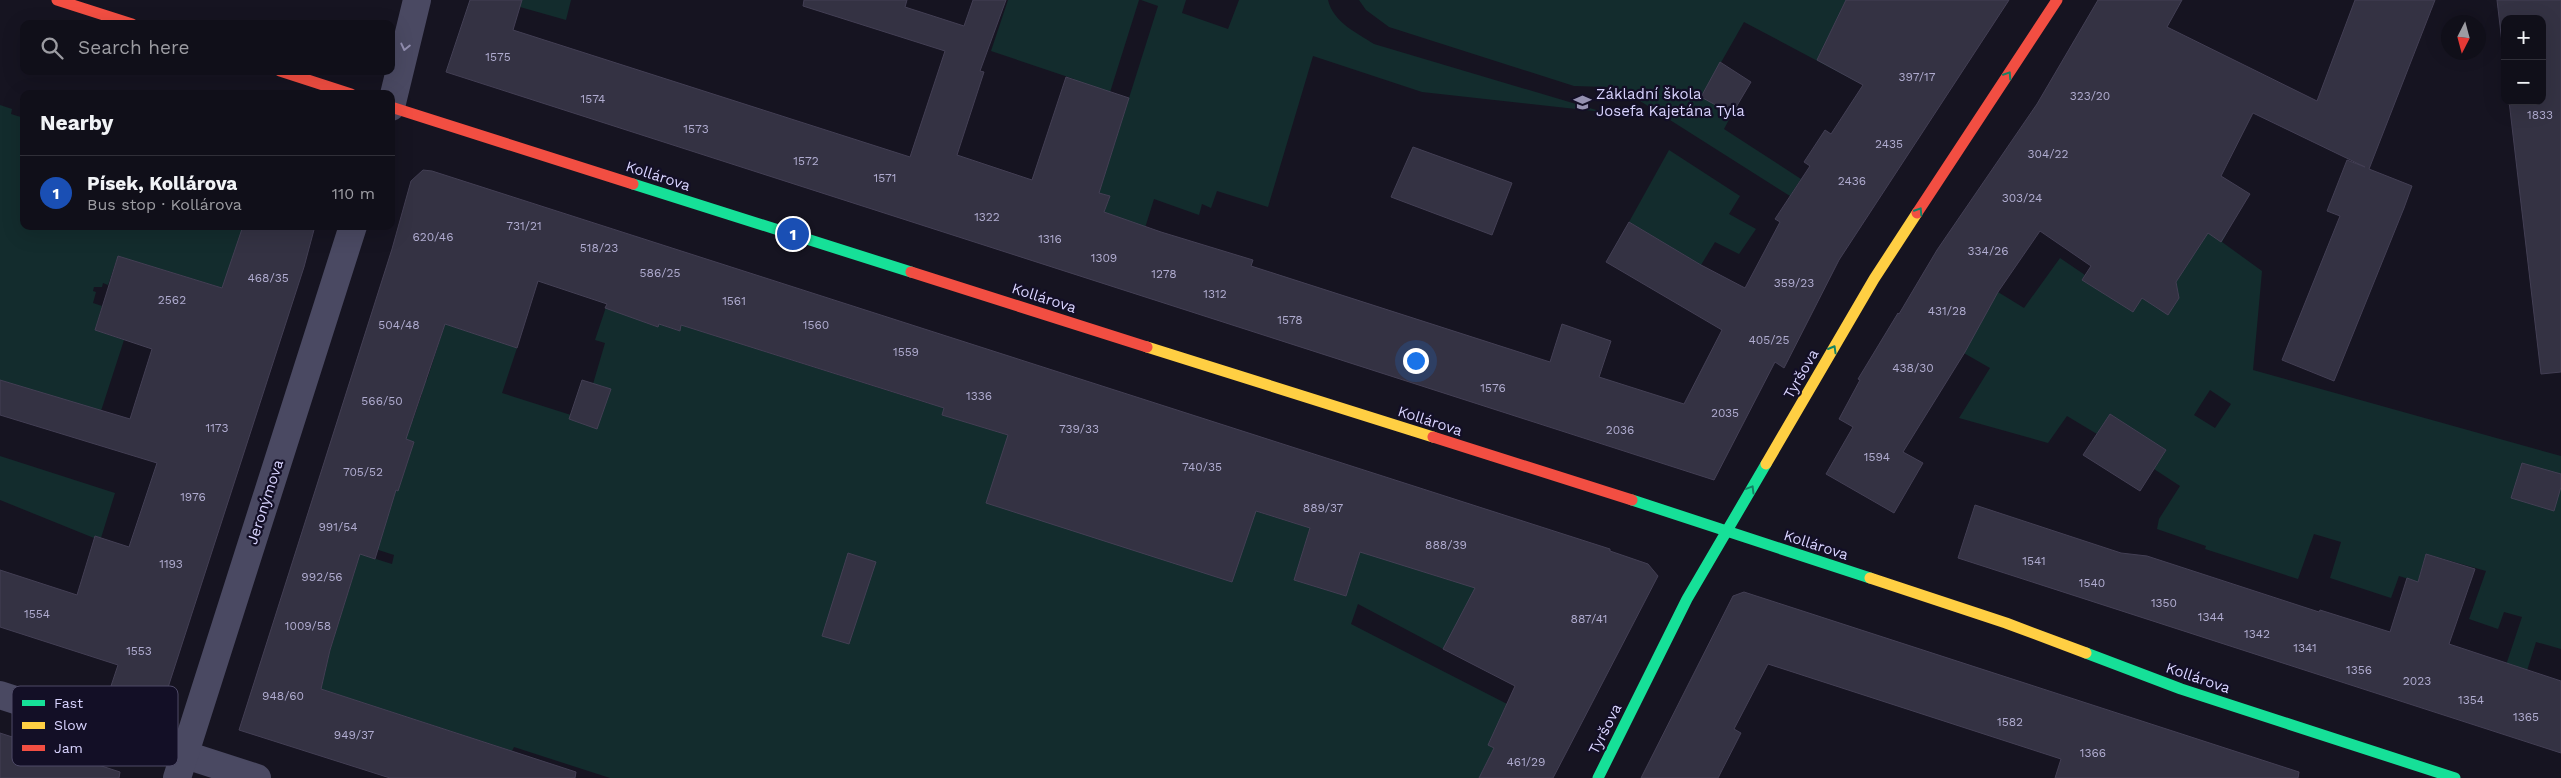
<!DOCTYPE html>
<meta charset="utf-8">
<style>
:root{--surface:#100f19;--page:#191822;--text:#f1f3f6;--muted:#9c9ca2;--line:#302f38;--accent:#0b8043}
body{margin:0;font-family:"Work Sans",sans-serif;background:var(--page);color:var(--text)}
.controls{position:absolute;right:15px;top:15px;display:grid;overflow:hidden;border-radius:10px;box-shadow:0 5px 20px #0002}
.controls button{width:45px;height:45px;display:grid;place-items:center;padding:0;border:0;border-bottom:1px solid var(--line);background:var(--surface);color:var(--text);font:25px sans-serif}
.compass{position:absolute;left:2441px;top:15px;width:45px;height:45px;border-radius:50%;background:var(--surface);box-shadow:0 5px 20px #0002;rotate:186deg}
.you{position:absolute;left:1415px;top:360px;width:18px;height:18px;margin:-12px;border:4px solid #fff;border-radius:50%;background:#1a73e8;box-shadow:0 0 0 8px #1a73e833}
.badge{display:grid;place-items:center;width:32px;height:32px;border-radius:50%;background:var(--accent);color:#fff;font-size:16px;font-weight:700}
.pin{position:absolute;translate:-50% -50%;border:2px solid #fff;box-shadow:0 1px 5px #0006}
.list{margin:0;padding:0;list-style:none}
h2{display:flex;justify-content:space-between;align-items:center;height:65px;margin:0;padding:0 20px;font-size:21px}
h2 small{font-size:16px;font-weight:400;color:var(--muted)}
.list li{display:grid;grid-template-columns:32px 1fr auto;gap:15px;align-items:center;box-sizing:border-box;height:75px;padding:0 20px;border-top:1px solid var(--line)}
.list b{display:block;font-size:19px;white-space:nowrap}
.list p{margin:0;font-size:16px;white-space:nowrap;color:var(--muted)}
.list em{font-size:16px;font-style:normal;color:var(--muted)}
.icon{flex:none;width:28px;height:28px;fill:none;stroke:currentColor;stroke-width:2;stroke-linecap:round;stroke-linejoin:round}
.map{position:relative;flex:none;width:2561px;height:778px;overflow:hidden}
.search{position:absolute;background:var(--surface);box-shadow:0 5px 20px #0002;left:20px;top:20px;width:375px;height:55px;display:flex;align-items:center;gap:12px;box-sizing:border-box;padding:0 18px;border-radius:10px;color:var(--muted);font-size:19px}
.panel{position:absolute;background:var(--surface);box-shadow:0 5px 20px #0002;left:20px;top:90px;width:375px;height:140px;border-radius:10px}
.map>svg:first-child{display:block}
</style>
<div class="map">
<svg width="2561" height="778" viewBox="0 0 2561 778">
<rect width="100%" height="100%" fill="#161421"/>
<g fill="#132c2d" fill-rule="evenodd">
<path d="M522,0H571L566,20L520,7Z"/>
<path d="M1008,0H1139L1095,140L1048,157L1074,79L991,51Z"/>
<path d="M1141,0H1186L1182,13L1228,29L1239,0H1328C1333,22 1357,33 1374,44L1603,112L1422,92L1313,56L1268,207L1217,191L1211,208L1202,204L1199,215L1154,199L1145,228L1104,212L1110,196L1099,193L1158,6Z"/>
<path d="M1359,0H1908L1905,7L1857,82L1744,22L1719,66L1732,114L1724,129L1801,179L1790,196L1629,94L1607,87L1574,86L1389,27L1366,10Z"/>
<path d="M0,105L12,109L11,114L24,118V226H240L246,228L226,289L118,256L108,285L103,283L102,287H94L93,291L96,292L93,303L102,306L95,330L124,340L101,411L0,380Z"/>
<path d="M1669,150L1740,196L1729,214L1756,229L1739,254L1715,242L1701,265L1629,222Z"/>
<path d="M2129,165L2228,231L2222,242L2262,271L2253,370L2561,456V649L2536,642L2525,677L2504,671L2522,617L2504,612L2498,629L2469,619L2486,571L2426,554L2418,582L2399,576L2391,598L2330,578L2341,542L2314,534L2298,579L2205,549L2206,546L2157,529L2159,519L2180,486L2154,469L2166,450L2110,414L2097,434L2067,416L2048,443L1959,418L1990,368L1962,352L1998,292L2024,308L2060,258L2085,275L2082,280L2133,311L2142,298L2168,314L2179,298L2176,282ZM2210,390L2231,404L2215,428L2194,415Z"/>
<path d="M606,307L640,318L639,320L657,327L659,324L679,331L681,325L930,404L932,402L945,406L942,415L1310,528L1294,580L1346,596L1362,544L1412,568L1455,582L1457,579L1496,592L1443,649L1358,604L1351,624L1513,707L1489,745L1494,748L1482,772L1483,778H610L514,747L512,751L321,689L330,650L360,554L392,564L394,555L363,545L396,490H398L414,442L402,438L408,419L413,420L422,394L421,379L427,380L445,324L517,348L502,393L571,415L569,419L597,428L593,384L605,343L595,340Z"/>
<path d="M0,456L115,493L101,538L96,536L94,538L0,500Z"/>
</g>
<g fill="#343243" stroke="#433f54">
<path d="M470,0H522L513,30L910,157L945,51L803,6L804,0H907L905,7L964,26L973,0H1006L980,71L984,72L957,155L1032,180L1066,77L1129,98L1099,193L1110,196L1104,212L1161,232L1253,260L1251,266L1550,362L1562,324L1611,341L1599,377L1684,404L1722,330L1606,262L1629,222L1701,265L1745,288L1780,222L1775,219L1810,166L1804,162L1825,130L1831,134L1863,85L1817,60L1846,0H2009L1839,260L1784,368L1775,362L1714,480L446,72Z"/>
<path d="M2098,0H2182L2167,27L2317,101L2355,0H2435L2369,169L2412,186L2404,208L2334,381L2282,360L2340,216L2327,211L2347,160L2365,167L2253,113L2221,176L2250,194L2221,242L2208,233L2176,282L2179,298L2168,315L2142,298L2133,312L2082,280L2091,266L2040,231L1998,292L1965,352L1903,452L1923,463L1894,513L1826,474L1853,427L1839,419L1860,380L1858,379L1898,313L1899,314L1937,250L2037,104Z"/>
<path d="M2497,0H2561V372L2541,374L2509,101H2542V19H2505V68Z"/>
<path d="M1720,62L1751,82L1732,114L1701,97Z"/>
<path d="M1413,147L1512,183L1492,235L1391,197Z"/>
<path d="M423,170L432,171L1610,549V551L1648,564L1658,576L1553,778H1479L1494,748L1488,745L1515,686L1443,649L1475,588L1360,552L1346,596L1294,580L1310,528L1256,511L1232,582L986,503L1008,435L942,415L944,408L681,325L680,331L659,324L658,327L605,308L607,304L538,281L517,348L445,324L406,439L414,442L398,491L396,490L375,559L360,554L330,650L321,689L576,772L575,778H390L239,730L392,249L411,181Z"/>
<path d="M243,226H315L304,267L163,703L111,686L118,665L0,627V570L77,595L95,536L129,547L157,463L0,415V380L130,419L152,349L95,330L118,256L222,288Z"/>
<path d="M582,380L611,389L597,429L569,419Z"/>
<path d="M2110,414L2166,450L2140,491L2083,455Z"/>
<path d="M2522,463L2561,474V487L2554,511L2511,498Z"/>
<path d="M1975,505L2121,553L2147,556L2319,612L2320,610L2390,632L2407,578L2418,582L2426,554L2475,569L2449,644L2561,681V753L1958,558Z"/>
<path d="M848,553L876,562L849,644L822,636Z"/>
<path d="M1744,592L2299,772L2298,778H2055L2061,759L1768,664L1734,729L1741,733L1718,778H1641L1733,596Z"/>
<path d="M0,733L120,772L119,778H0Z"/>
</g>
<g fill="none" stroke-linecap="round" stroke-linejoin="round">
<g stroke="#4a4962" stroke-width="28">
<path d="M391,107L417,0"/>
<path d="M0,695L257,778"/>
<path d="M177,778L353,226"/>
</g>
<g stroke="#16e098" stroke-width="11">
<path d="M633,184L911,272"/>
<path d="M1632,500L1870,578"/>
<path d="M2086,653L2181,689L2455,778"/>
<path d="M1598,778L1687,599L1766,464"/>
</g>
<g stroke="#ffcf43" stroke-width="11">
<path d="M1147,347L1433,437"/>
<path d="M1766,464L1874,279L1917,213"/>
<path d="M1870,578L2006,623L2086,653"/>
</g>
<g stroke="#f24e42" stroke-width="11">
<path d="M57,0L132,24"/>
<path d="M280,71L351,94"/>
<path d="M391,107L633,184"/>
<path d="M1917,213L2057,0"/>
<path d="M911,272L1147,347"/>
<path d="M1433,437L1632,500"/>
</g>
</g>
<defs><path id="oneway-chevron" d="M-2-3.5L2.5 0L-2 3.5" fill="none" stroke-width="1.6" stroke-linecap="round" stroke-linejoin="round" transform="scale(1.25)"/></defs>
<use stroke="#928eb0" href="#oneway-chevron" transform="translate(405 47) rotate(103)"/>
<g stroke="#158265">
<use href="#oneway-chevron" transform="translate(2008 75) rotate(-57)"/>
<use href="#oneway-chevron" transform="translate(1919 211) rotate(-57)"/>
<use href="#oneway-chevron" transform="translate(1833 349) rotate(-60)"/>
<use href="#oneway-chevron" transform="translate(1751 489) rotate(-59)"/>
</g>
<defs>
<symbol id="school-bare" viewBox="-9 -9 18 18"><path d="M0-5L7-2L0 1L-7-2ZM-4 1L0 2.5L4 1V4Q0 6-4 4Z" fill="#9591b1" stroke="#130f26" stroke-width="2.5" paint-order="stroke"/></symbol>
</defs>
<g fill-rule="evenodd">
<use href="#school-bare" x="1570" y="90" width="25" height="25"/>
</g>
<g text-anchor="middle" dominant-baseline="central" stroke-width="4.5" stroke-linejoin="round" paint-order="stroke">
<g font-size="12" fill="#b0acd0">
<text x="498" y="57">1575</text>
<text x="1917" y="77">397/17</text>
<text x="2090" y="96">323/20</text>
<text x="593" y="99">1574</text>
<text x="2540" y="115">1833</text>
<text x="696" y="129">1573</text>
<text x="1889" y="144">2435</text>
<text x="2048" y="154">304/22</text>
<text x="806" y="161">1572</text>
<text x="885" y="178">1571</text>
<text x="1852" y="181">2436</text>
<text x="2022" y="198">303/24</text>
<text x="987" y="217">1322</text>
<text x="524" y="226">731/21</text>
<text x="433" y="237">620/46</text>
<text x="1050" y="239">1316</text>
<text x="599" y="248">518/23</text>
<text x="1988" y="251">334/26</text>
<text x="1104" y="258">1309</text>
<text x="660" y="273">586/25</text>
<text x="1164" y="274">1278</text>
<text x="268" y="278">468/35</text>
<text x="1794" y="283">359/23</text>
<text x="1215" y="294">1312</text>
<text x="172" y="300">2562</text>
<text x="734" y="301">1561</text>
<text x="1947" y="311">431/28</text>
<text x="1290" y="320">1578</text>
<text x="399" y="325">504/48</text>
<text x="816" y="325">1560</text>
<text x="1769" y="340">405/25</text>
<text x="906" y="352">1559</text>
<text x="1913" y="368">438/30</text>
<text x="1493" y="388">1576</text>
<text x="979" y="396">1336</text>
<text x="382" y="401">566/50</text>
<text x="1725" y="413">2035</text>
<text x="217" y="428">1173</text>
<text x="1079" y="429">739/33</text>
<text x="1620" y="430">2036</text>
<text x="1877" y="457">1594</text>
<text x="1202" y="467">740/35</text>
<text x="363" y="472">705/52</text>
<text x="193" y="497">1976</text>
<text x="1323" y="508">889/37</text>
<text x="338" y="527">991/54</text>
<text x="1446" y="545">888/39</text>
<text x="2034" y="561">1541</text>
<text x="171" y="564">1193</text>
<text x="322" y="577">992/56</text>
<text x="2092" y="583">1540</text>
<text x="2164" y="603">1350</text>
<text x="37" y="614">1554</text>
<text x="2211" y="617">1344</text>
<text x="1589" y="619">887/41</text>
<text x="308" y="626">1009/58</text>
<text x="2257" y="634">1342</text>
<text x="2305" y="648">1341</text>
<text x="139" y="651">1553</text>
<text x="2359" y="670">1356</text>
<text x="2417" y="681">2023</text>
<text x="283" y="696">948/60</text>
<text x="2471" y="700">1354</text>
<text x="2526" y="717">1365</text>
<text x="2010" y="722">1582</text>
<text x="354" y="735">949/37</text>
<text x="2093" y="753">1366</text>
<text x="1526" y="762">461/29</text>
</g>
<g font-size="15" fill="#d9d4ff" stroke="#130f26" text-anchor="start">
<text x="1596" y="94">Základní škola<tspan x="1596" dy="17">Josefa Kajetána Tyla</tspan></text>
</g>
<g font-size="15" fill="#d9d4ff" stroke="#130f26">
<text transform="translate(658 176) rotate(18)">Kollárova</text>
<text transform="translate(1044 298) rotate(18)">Kollárova</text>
<text transform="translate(1801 374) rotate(-60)">Tyršova</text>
<text transform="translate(1430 421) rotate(18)">Kollárova</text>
<text transform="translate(265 502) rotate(-72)">Jeronýmova</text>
<text transform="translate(1816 545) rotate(18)">Kollárova</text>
<text transform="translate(2198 678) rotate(19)">Kollárova</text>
<text transform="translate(1605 729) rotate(-63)">Tyršova</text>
</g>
</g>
<rect x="12" y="686" width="166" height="80" rx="8" fill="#130f26" stroke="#4e4a67" stroke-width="1"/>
<rect x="22" y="700" width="23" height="6" fill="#16e098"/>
<rect x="22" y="722" width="23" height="7" fill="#ffcf43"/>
<rect x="22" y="745" width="23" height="6" fill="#f24e42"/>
<g font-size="14" fill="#d9d4ff">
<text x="54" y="708">Fast</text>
<text x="54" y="730">Slow</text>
<text x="54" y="753">Jam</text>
</g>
</svg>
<div class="controls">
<button>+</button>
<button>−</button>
</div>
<svg class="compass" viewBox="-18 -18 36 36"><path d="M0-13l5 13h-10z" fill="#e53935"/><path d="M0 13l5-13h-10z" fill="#9c9ca2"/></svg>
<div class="you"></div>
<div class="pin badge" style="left:793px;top:234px;background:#1a4fb4">1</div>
<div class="search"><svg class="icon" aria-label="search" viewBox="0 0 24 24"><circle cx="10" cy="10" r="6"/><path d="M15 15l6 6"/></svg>Search here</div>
<section class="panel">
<h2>Nearby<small></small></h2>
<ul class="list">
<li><span class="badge" style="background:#1a4fb4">1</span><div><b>Písek, Kollárova</b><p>Bus stop · Kollárova</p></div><em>110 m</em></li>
</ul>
</section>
</div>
